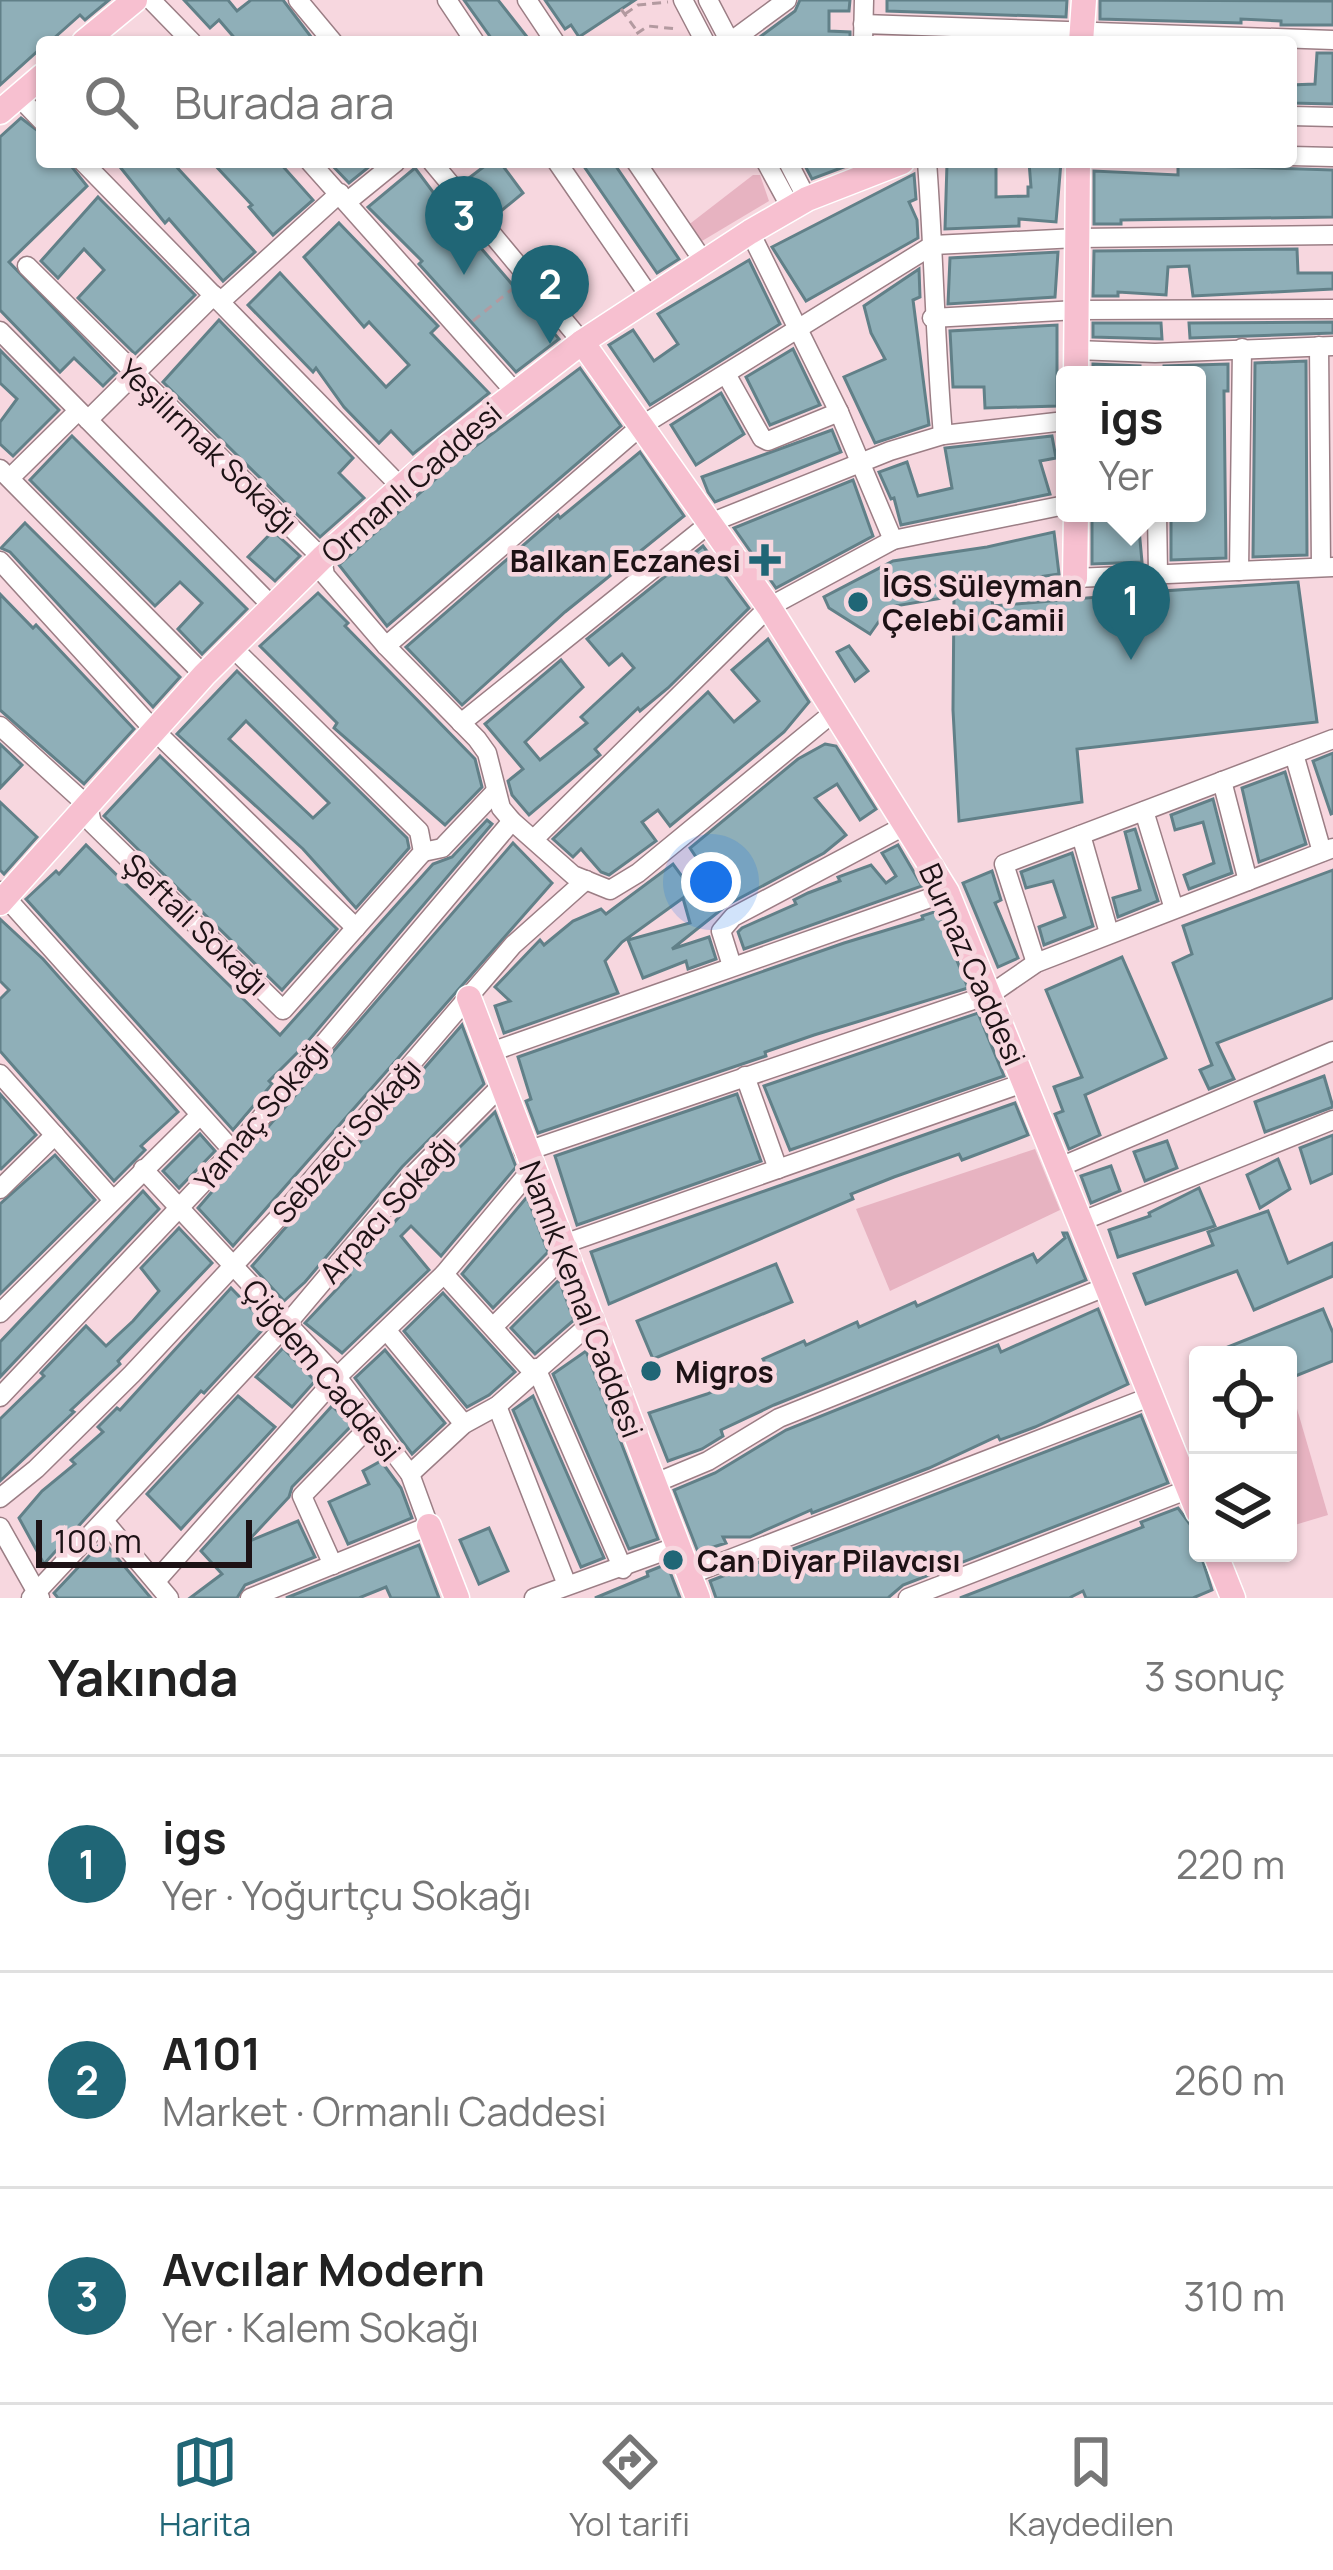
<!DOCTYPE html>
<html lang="tr">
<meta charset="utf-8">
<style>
:root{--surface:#fff;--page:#f2f2f2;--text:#222;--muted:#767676;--line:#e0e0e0;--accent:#206676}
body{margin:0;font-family:Manrope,sans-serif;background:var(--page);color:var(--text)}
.controls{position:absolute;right:36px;bottom:36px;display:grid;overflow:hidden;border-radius:12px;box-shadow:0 3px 9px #0004}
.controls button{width:108px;height:108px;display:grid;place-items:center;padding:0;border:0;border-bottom:3px solid var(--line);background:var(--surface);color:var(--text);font:60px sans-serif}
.scale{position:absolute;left:36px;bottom:30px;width:216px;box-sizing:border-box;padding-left:12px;border:6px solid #1d1215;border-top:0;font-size:33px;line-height:42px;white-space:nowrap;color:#1d1215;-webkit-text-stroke:9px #f7d7df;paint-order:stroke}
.you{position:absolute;left:711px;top:882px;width:42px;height:42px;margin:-30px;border:9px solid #fff;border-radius:50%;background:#1a73e8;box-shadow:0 0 0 18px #1a73e833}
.badge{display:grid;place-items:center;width:78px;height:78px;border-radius:50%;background:var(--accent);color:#fff;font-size:39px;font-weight:700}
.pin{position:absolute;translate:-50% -99px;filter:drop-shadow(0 3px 6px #0008)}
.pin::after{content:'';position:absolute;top:63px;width:42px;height:36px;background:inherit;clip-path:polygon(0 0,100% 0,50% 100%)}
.popup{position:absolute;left:1056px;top:366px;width:150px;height:156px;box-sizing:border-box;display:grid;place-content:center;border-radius:12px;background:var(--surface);filter:drop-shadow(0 3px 9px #0005);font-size:39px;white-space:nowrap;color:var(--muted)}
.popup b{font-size:45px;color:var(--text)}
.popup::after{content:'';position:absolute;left:50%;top:100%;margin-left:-24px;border:24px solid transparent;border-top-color:var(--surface)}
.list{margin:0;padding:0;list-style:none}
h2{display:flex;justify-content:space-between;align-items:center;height:156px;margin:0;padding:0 48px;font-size:51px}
h2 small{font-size:39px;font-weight:400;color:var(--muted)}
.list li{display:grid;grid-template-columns:78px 1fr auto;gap:36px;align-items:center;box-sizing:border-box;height:216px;padding:0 48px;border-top:3px solid var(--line)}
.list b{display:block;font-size:45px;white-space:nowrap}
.list p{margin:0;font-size:39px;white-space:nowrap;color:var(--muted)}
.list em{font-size:39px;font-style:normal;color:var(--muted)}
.icon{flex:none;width:66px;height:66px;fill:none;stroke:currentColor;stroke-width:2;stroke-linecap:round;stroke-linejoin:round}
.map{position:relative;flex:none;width:1333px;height:1598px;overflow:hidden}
.search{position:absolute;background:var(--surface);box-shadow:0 3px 9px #0004;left:36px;right:36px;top:36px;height:132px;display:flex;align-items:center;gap:30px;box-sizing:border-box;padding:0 42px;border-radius:12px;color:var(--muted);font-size:45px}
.sheet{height:804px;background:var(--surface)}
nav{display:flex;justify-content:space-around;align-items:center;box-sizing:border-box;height:168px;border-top:3px solid var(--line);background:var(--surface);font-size:33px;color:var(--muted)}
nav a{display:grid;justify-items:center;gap:6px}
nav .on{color:var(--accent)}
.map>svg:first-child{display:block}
</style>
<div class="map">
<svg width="1333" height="1598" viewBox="0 0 1333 1598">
<rect width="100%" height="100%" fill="#f7d7df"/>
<g fill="#e7b3c1">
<path d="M753,175H760L769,201L697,244L687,226Z"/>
<path d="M1035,1149L1060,1210L890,1291L856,1209Z"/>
<path d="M1295,1402L1328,1515L1288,1527V1404Z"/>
</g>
<g fill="#8fafb8" stroke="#618088" stroke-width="3" fill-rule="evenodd">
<path d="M0,0H109L85,20L80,15L53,39L42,42V47L0,85Z"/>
<path d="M184,0H228L237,11L251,0H283L315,42H238L219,20L210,28Z"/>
<path d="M464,0H498L531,42H494Z"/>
<path d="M545,0H635L579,37L571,25L565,29Z"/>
<path d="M800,0H850L849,11H829V31L850,32V42H753L795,11Z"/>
<path d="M887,0H1067L1066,17L887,11Z"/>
<path d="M1100,0L1333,1V25H1281V21L1241,19V23L1100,19Z"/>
<path d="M1317,53H1333V104L1291,103V85L1315,84Z"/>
<path d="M21,118L42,134V162H68L87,186L9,262L116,373L103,386L74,358L60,372L0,310V137Z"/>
<path d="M116,162H172L255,252L223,281L169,219L165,223Z"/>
<path d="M212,162H279L313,200L273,235L249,207L252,205Z"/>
<path d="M329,162H375L349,183Z"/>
<path d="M490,162H500L523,193L495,216L465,181Z"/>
<path d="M581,162H613L679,259L657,273Z"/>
<path d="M803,162H857L812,179Z"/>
<path d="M957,162H996V197L1028,196V187H1031L1029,162H1061L1056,222L1019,219V226L945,229L947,164Z"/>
<path d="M1178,165L1333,170V217L1121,220V224H1094V171L1178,175Z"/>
<path d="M415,168L439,200L434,204L458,230L462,226L559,339L516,372L419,264L422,261L368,207Z"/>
<path d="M914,174L916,199L909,202L917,220L918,238L806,301L772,247Z"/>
<path d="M98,197L195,295L135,354L78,298L104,270L84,249L58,278L41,261Z"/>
<path d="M339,223L438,326L431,333L489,393L413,454L391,431L379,443L344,407L316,368L313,372L248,305L280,273L386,387L409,365L369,322L364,327L304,257Z"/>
<path d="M1297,249L1298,273H1333V289L1193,296L1189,266L1168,267L1166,295L1118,292V296H1093L1094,251Z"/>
<path d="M1058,252L1055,297L948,304L950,258Z"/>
<path d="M749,260L780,324L650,405L609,345L633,330L654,361L678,344L658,314Z"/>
<path d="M919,269L920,297L913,300L929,425L875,443L844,377L885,359L871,333L864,306Z"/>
<path d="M219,320L353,458L339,473L364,498L320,537L163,382Z"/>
<path d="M1333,322V333L1190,338L1189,323Z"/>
<path d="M1093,323H1161L1162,339L1093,337Z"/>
<path d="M1057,325V406L985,408L984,387H953L950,331Z"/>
<path d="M793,349L820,405L770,425L746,377Z"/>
<path d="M0,350L59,410L13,456L0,444V422L17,399L0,383Z"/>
<path d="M1306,361L1307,555L1253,557L1255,363Z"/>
<path d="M1093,364L1140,366V375H1093Z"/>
<path d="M1228,364V391H1224L1226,558L1171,560V513H1202L1204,450H1201L1197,375H1164V366Z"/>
<path d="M580,368L621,426L387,626L339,565L457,460Z"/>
<path d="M721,393L744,434L696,465L671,425Z"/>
<path d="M832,430L841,452L715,502L708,492L702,477Z"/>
<path d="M72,436L247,609L202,654L178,629L202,603L180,582L155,606L30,480Z"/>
<path d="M1052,436L1056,458L1040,461L1050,494L901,525L894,498L891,499L879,472L907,462L918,496L952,488L945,448Z"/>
<path d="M640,452L684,516L565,612L462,705L406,647L558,515L560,518Z"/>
<path d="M853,480L873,536L776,588L734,528Z"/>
<path d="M1092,513H1144V529H1139L1142,562L1092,564Z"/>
<path d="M25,523L180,677L153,707L10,552L1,548Z"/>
<path d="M273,531L300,556L275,581L248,557Z"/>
<path d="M1054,532L1059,574L989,584L993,606L1145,593L1147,615L1164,614L1163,591L1298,582L1317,722L1077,749L1082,802L959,821L953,710L954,596L889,607L870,634L829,608L824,597L893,561L987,547Z"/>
<path d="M703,546L749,608L668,688L640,711L638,708L595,749L600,755L595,759L529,815L512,795L508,781L523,769L485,724L561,660L583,687L525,742L540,760L587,723L581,717L634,668L622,654L609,665L587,639Z"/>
<path d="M318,593L348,623L345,626L475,759L482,787L445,825L334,728L337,723L260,646Z"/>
<path d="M0,594L33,628L36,625L134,729L84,784L0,710Z"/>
<path d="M768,639L809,702L784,732L670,826L658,810L642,822L656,841L609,875L601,872L581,849L573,857L553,839L708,692L734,722L759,701L732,670Z"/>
<path d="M849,646L868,671L855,681L837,652Z"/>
<path d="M237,671L407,838L409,848L356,908L303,849L177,734ZM246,721L329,803L313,818L229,739Z"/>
<path d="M0,744L22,765L0,788Z"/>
<path d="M825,744L836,746L876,809L860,820L837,784L815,798L846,835L824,853L727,905L672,949L709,937L716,959L688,969L686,961L643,978L628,940L690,923L683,898L622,942L605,961L618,993L504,1033L495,1006L510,1001L495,987L540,940L544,945L573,921L601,909L606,914L673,864L697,897L714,884L690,848L798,759Z"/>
<path d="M1333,753V813L1331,814L1313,761Z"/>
<path d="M160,756L337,929L282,990L104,816Z"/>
<path d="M1285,772L1306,844L1259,862L1242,788Z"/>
<path d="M1213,799L1232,873L1189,889L1184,875L1214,863L1203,822L1175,830L1171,815Z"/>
<path d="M0,802L37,837L4,874L0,870Z"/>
<path d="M487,820L492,824L303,1047L269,1081L272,1084L233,1130L26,899L56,871L59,874L86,845L280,1035L433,864L452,857Z"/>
<path d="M1135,829L1158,901L1118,917L1113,898L1140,890L1125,832Z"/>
<path d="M513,843L552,883L233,1246L198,1208Z"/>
<path d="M898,845L922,886L744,949L738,932L742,928L796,904L794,900L808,893L840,881L838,877L871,865L886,883L896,876L882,853Z"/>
<path d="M1072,853L1093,926L1044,945L1039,927L1065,917L1053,881L1026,888L1021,872Z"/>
<path d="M1333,870V998L1217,1043L1234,1079L1209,1089L1200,1070L1212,1065L1173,963L1192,954L1183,926Z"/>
<path d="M992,871L1001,900L995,903L1018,958L998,967L963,883Z"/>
<path d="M937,911L968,988L814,1035L765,1052L766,1056L538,1133L526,1101L531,1099L518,1057L844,943L923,919L922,916Z"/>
<path d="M0,919L43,959L178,1112L141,1146L145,1150L114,1181L0,1051V999L9,990L0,981Z"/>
<path d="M1122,957L1166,1058L1085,1095L1100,1135L1069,1149L1055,1114L1063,1111L1054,1087L1082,1077L1046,990Z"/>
<path d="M978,1013L1004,1076L790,1150L764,1086Z"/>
<path d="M462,1025L484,1084L402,1167L305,1282L284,1301L252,1266Z"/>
<path d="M1324,1076L1333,1107L1265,1132L1255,1102Z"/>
<path d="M0,1094L36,1135L1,1169L0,1168Z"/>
<path d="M737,1094L761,1161L577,1225L555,1156Z"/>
<path d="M1015,1103L1028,1135L962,1160L959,1154L894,1177L851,1194L853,1199L609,1304L591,1252Z"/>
<path d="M495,1112L516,1167L441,1256L411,1226L401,1236L429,1270L342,1353L305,1323L350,1275L348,1273L399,1217L397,1215L422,1185Z"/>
<path d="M200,1134L215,1151L179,1188L163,1171Z"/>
<path d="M1333,1135V1173L1311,1183L1300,1148Z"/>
<path d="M1167,1141L1177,1168L1145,1181L1134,1152Z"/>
<path d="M55,1155L95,1200L0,1294V1204Z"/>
<path d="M1278,1159L1290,1189L1260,1208L1247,1175Z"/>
<path d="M1111,1166L1120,1191L1091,1203L1081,1176Z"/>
<path d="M1199,1188L1215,1226L1118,1257L1109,1230L1150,1216L1149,1213Z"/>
<path d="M143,1191L159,1209L0,1377V1342Z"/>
<path d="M527,1197L548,1252L493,1308L462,1274Z"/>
<path d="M1268,1211L1288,1263L1333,1243V1276L1254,1310L1237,1271L1146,1304L1134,1274L1213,1245L1208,1232Z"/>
<path d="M179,1228L212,1263L118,1361L120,1364L71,1410L74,1412L0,1481V1419L44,1376L41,1373L86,1326L106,1346L133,1321L159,1291L141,1268Z"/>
<path d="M1063,1233H1067L1086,1280L774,1405L721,1430L723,1436L702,1449L668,1461L649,1413L707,1394L767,1367L763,1359L804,1341L806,1345L857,1322L859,1327L915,1302L917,1306L1033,1254L1037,1262L1065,1238Z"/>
<path d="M776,1264L792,1302L653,1359L637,1321Z"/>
<path d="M559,1280L574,1320L535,1354L511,1328Z"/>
<path d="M231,1288L267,1325L204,1393L201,1391L44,1564L19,1518L42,1491L75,1464L71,1460L103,1432L98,1427L117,1408L120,1410Z"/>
<path d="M443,1293L515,1372L489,1395L467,1407L404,1331Z"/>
<path d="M1098,1309L1128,1384L1035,1427L1000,1440L998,1436L929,1468L812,1513L811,1510L750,1537H723L726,1543L698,1552L674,1490L715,1473L786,1430L998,1345L1001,1352Z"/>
<path d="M1323,1309L1333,1333V1361L1288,1379V1355H1208Z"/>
<path d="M283,1348L315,1381L292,1407L256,1377Z"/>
<path d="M385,1350L445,1423L412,1454L355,1378Z"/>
<path d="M586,1351L658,1539L629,1549L553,1374Z"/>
<path d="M238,1396L275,1427L181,1529L147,1494Z"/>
<path d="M533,1396L604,1558L581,1567L513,1410Z"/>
<path d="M332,1406L352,1425L292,1487L289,1497L247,1542L298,1521L315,1557L245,1585L237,1598H190L222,1574L201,1551Z"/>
<path d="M1141,1415L1168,1483L903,1585L888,1598H716L710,1581Z"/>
<path d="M381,1461L401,1488L412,1518L348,1544L329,1502L369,1484L363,1471Z"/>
<path d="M1178,1508L1192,1527L1212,1590L1193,1598H1086L1083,1591L1069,1598H960L1143,1527L1141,1522Z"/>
<path d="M489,1528L508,1571L479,1584L460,1540Z"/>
<path d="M103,1541L151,1598H58L54,1593Z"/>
<path d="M419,1545L439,1598H391L386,1587L359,1598H286Z"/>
<path d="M667,1564L680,1598H595L648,1576L647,1572Z"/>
</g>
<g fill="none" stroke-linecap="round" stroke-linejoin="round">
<defs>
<g id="minor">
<path d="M151,0L192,42"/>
<path d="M298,0L333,42"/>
<path d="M447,0L475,42"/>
<path d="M527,0L555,42"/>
<path d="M683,0L705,42"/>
<path d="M708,0L730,42"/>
<path d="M863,24L1333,40"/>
<path d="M730,42L787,0"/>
<path d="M863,42L864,0"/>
<path d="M18,96L42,121"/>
<path d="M1291,116L1333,117"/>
<path d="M1291,156L1333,157"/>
<path d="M83,162L401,487"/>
<path d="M310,162L515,392"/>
<path d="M432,162L582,342"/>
<path d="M557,162L650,297"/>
<path d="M636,162L704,262"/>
<path d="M766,162L791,208"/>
<path d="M788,162L807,199"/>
<path d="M927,162C934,253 935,344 943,435"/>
<path d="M348,201L396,162"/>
<path d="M750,232L839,412L893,540"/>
<path d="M27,266L322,558L325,575L386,646L477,739L487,753L501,808L512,821L573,875L610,890L638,873L834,712"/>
<path d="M220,302L340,193"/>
<path d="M932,318L1077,310L1333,309"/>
<path d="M0,331L274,608"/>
<path d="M1319,346L1321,567"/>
<path d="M1076,350L1155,353L1333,346"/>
<path d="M726,374L762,438L768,441L839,412"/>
<path d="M88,420L214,295"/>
<path d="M0,469L204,675"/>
<path d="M10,478L78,411"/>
<path d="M1157,513L1158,574"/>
<path d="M0,561L154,730L356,928"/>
<path d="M1239,571L1242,348"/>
<path d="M1075,578L1333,567"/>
<path d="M386,646L641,426L933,245L1077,238L1333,235"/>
<path d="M461,723L710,523L890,451L943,435L1065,421"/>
<path d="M0,726L88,806L92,823L283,1010L423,852L419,831L234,649"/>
<path d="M1294,754L1322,852"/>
<path d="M1222,781L1248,881"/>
<path d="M1144,811L1174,909"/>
<path d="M1081,835L1109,933"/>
<path d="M534,839L769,607L893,540L1065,505"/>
<path d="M423,852L442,848L495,792"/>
<path d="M0,891L233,1151"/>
<path d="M1036,963L1004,864L1333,739"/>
<path d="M732,966L721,931L733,917L906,825"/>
<path d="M488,1053L947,892"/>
<path d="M0,1074L112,1199"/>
<path d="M745,1076L778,1169"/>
<path d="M524,1152L991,994L1036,963L1333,848"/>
<path d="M1060,1167L1333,1051"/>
<path d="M143,1169L337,1377L410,1474L429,1526L250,1598"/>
<path d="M0,1189L55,1135"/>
<path d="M1082,1221L1333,1120"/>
<path d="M561,1245L1026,1082"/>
<path d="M444,1274L532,1371"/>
<path d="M0,1313L200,1115"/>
<path d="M493,1327L565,1255"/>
<path d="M387,1331L464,1424"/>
<path d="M536,1368L623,1569"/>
<path d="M0,1397L233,1151L512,821"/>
<path d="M497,1406L567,1585"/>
<path d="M410,1474L464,1424L497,1406L591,1323"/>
<path d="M653,1484L708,1461L779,1418L1108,1286"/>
<path d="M0,1498L36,1469L132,1374L291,1204L513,945L586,880"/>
<path d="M104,1521L169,1598"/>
<path d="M0,1527L40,1598"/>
<path d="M333,1565L302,1496L372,1424"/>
<path d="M689,1575L1152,1396"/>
<path d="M156,1581L337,1377L444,1274L531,1170"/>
<path d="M31,1598L287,1324L412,1176L501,1086"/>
<path d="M534,1598L678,1546"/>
<path d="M908,1598L1189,1489"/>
</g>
<g id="major">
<path d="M84,42L135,0"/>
<path d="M1081,42L1084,0"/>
<path d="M0,112L42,76"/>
<path d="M582,342L769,607L947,892L1198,1512"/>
<path d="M1076,375L1078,162"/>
<path d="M1075,578L1076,513"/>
<path d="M0,903L204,675L322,558L446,447L582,342L750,232L807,199L902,162"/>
<path d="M469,998L698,1598"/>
<path d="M429,1526L457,1598"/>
<path d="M1215,1553L1233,1598"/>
</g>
</defs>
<use href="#minor" stroke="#9b7e85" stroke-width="21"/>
<use href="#major" stroke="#fff" stroke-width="27"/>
<g stroke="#b39aa0" stroke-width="3" stroke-dasharray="9 6" stroke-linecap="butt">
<path d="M621,9L637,31"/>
<path d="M625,14L638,5L668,2"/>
<path d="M624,42L648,26L677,29"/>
<path d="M473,321L517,285"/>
</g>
<use href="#minor" stroke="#fff" stroke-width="18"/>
<use href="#major" stroke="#f7c0d0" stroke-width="24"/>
</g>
<g fill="#206676" stroke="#f7d7df" stroke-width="4.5">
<path d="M759 542h12v12h12v12h-12v12h-12v-12h-12v-12h12z"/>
<circle cx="858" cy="602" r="12"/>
<circle cx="651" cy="1371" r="12"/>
<circle cx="673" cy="1560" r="12"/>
</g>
<g text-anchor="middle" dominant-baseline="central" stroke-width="9" stroke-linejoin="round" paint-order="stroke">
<g font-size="30" fill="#1d1215" stroke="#f7d7df">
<text transform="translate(208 446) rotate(44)">Yeşilırmak Sokağı</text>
<text transform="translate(411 482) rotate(-41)">Ormanlı Caddesi</text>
<text transform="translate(196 924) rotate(44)">Şeftali Sokağı</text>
<text transform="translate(973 964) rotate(66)">Burnaz Caddesi</text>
<text transform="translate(261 1114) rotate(-50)">Yamaç Sokağı</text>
<text transform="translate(346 1140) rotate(-49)">Sebzeci Sokağı</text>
<text transform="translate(387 1209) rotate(-48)">Arpacı Sokağı</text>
<text transform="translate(582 1299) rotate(69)">Namık Kemal Caddesi</text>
<text transform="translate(322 1370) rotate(50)">Çiğdem Caddesi</text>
</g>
<g font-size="30" font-weight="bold" fill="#1d1215" stroke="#f7d7df" text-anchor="start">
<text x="741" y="560" text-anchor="end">Balkan Eczanesi</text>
<text x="882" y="585">İGS Süleyman<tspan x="882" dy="34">Çelebi Camii</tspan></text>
<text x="675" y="1371">Migros</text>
<text x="697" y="1560">Can Diyar Pilavcısı</text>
</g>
</g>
</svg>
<div class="controls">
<button><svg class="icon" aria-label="locate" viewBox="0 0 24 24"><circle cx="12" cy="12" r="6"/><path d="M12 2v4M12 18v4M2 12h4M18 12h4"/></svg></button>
<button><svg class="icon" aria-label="layers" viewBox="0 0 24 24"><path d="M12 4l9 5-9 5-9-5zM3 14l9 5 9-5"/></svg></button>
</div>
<div class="scale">100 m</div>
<div class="you"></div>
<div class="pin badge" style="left:1131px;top:660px">1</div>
<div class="popup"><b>igs</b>Yer</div>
<div class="pin badge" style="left:550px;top:344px">2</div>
<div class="pin badge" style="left:464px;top:275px">3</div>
<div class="search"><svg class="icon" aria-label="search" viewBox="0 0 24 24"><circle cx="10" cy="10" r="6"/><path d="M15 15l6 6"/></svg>Burada ara</div>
</div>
<section class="sheet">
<h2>Yakında<small>3 sonuç</small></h2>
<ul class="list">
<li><span class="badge">1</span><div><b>igs</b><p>Yer · Yoğurtçu Sokağı</p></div><em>220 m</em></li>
<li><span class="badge">2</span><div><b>A101</b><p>Market · Ormanlı Caddesi</p></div><em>260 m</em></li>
<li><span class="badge">3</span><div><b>Avcılar Modern</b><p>Yer · Kalem Sokağı</p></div><em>310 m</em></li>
</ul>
</section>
<nav>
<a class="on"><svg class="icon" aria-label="map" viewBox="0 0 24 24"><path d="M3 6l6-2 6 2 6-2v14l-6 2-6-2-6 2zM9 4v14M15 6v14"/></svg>Harita</a>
<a><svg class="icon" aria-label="directions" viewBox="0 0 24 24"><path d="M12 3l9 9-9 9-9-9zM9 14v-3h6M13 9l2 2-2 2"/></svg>Yol tarifi</a>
<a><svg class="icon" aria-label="saved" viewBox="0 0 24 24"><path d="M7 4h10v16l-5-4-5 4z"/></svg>Kaydedilen</a>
</nav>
